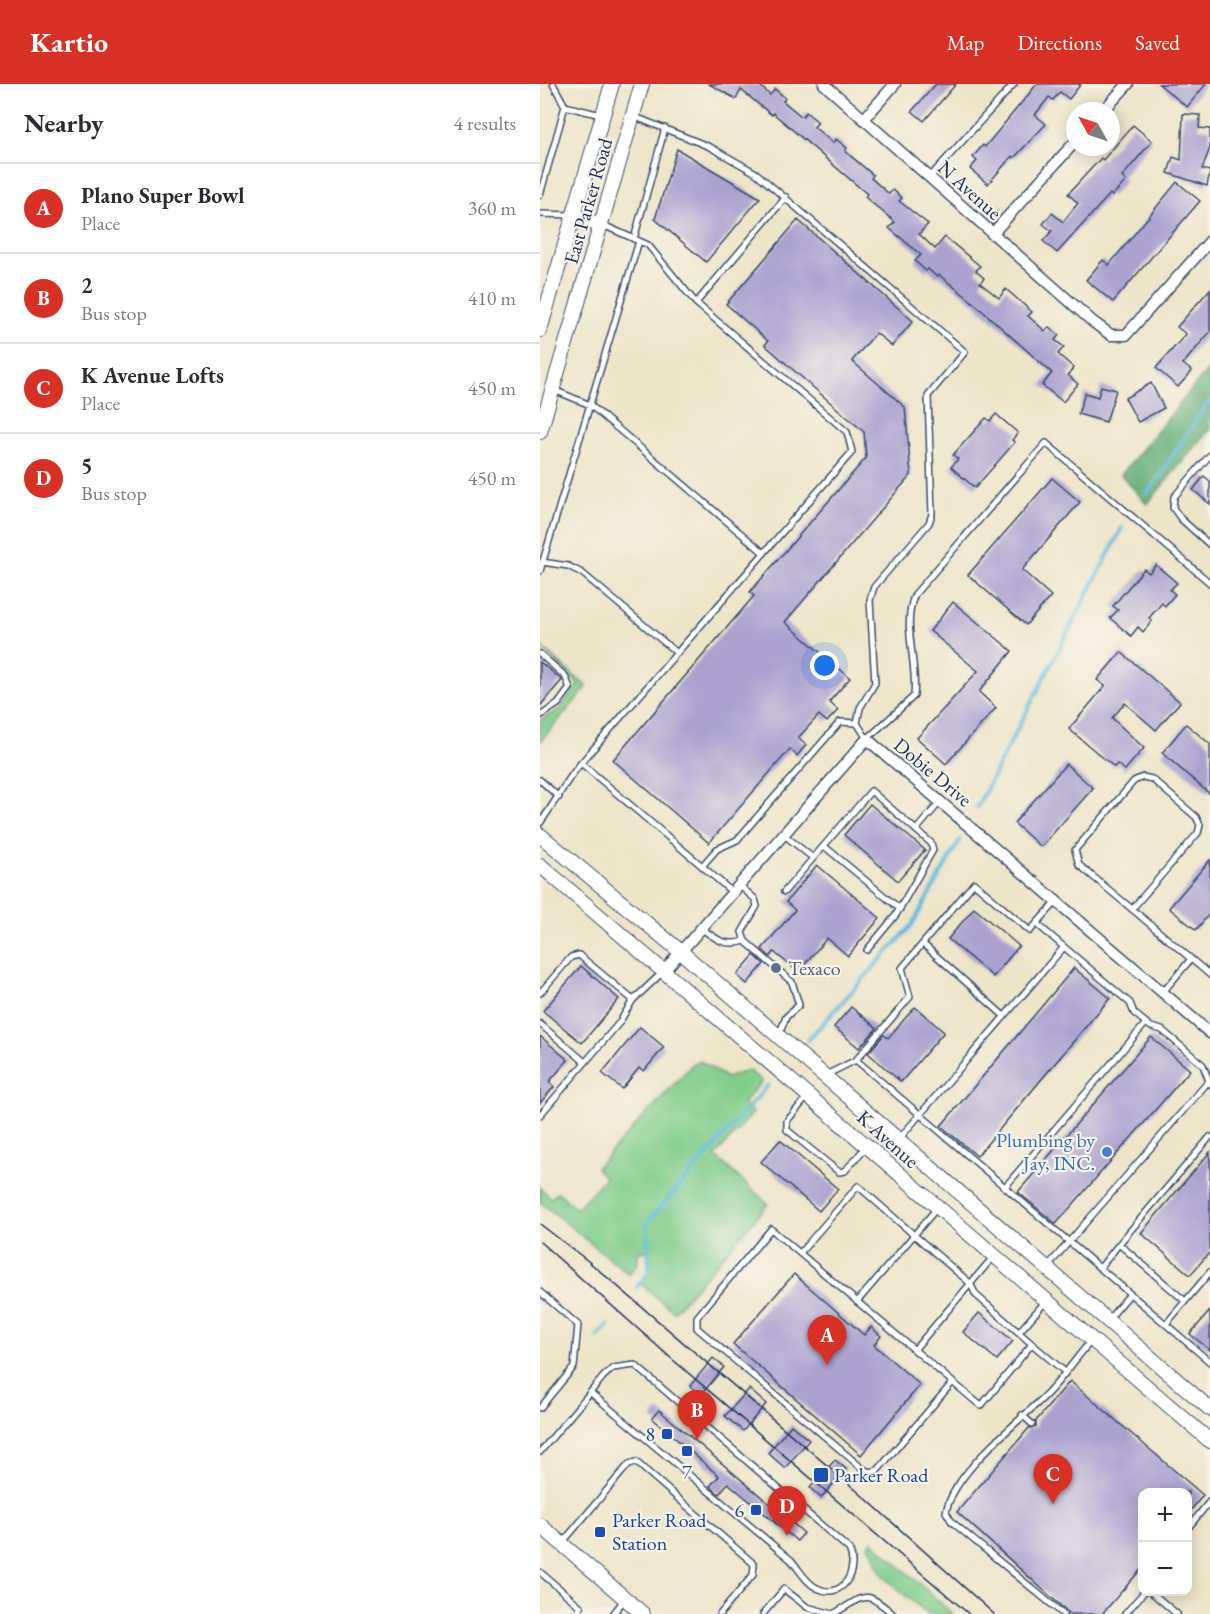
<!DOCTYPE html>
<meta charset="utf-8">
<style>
:root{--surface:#fff;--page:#f2f2f3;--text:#2b2b33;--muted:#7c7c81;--line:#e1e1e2;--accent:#d93025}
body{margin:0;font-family:"EB Garamond",serif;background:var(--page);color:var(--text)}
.controls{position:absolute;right:18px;bottom:18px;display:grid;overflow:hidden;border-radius:12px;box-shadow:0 3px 15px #0003}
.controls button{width:54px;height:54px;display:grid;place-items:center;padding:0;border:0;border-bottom:2px solid var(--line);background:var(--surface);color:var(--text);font:30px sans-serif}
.compass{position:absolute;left:526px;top:18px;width:54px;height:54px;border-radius:50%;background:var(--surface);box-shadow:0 3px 15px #0003;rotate:310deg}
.you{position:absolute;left:285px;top:582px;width:21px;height:21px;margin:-15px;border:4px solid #fff;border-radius:50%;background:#1a73e8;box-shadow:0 0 0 9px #1a73e833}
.badge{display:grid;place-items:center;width:39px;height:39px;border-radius:50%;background:var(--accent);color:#fff;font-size:20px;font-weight:700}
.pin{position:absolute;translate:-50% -50px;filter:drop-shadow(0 2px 3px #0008)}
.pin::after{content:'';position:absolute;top:32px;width:21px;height:18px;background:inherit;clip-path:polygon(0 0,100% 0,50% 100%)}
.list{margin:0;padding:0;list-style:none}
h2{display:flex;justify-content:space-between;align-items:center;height:78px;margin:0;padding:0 24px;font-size:26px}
h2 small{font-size:20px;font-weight:400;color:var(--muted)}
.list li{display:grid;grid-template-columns:39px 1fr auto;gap:18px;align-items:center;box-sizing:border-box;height:90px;padding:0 24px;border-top:2px solid var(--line)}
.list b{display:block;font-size:22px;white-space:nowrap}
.list p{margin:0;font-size:20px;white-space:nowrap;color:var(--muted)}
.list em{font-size:20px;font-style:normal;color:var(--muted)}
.map{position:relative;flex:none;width:670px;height:1530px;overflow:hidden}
header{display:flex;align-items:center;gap:36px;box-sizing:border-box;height:84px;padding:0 30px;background:var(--accent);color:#fff}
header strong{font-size:28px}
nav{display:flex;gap:33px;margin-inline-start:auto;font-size:21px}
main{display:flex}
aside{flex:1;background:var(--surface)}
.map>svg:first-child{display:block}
</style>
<header>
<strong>Kartio</strong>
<nav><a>Map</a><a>Directions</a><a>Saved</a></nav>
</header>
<main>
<aside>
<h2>Nearby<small>4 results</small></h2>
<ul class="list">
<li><span class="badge">A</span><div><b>Plano Super Bowl</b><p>Place</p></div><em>360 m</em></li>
<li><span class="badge">B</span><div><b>2</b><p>Bus stop</p></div><em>410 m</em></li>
<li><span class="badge">C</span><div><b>K Avenue Lofts</b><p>Place</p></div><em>450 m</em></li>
<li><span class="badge">D</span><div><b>5</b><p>Bus stop</p></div><em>450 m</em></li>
</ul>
</aside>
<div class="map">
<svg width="670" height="1530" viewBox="0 0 670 1530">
<rect width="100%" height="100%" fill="#f7f3e8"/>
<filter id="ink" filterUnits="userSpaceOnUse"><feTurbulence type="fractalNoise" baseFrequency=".0167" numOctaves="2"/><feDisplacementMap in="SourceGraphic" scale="12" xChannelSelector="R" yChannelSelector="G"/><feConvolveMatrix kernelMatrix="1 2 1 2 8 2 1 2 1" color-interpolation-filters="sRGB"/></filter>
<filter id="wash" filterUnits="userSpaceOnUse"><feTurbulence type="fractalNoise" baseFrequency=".008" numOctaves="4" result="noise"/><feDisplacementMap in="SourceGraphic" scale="24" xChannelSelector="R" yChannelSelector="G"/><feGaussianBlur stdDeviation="1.35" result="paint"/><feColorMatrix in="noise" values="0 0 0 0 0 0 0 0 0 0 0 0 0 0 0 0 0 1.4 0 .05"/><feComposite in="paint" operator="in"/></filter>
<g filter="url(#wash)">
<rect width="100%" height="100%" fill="#ede5c8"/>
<g fill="#81ce8c" stroke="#4e7e75" stroke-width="1.5">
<path d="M0,562L47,603L0,658V636L18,626L38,601Z"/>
<path d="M160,977L187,994L208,986L222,997L203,1019L213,1029L175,1072L228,1120L134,1228L100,1199L109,1188L108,1167L98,1168V1179L89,1190L0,1118V1104L11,1114L18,1108L36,1125L65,1094L56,1084L153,980Z"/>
<path d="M332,1457L413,1530H388C369,1513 335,1494 333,1467L328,1463Z"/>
</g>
<path fill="#68b178" stroke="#42706b" stroke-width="1.5" d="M670,283V345L607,420L581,391Z"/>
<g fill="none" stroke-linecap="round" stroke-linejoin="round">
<g stroke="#60bbde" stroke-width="4">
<path d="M607,410L670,316"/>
<path d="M437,723L582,444"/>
<path d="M268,956L372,841L420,756"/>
<path d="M97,1203L109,1188L107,1139L228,1001"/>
<path d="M57,1253L68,1241"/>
</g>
</g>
<g id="blocks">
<g fill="#aba2d0">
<path d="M169,0H218L230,11L235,5L245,14L243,17L262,33L266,28L278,38L274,43L293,59L296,55L307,64L305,67L333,91L331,94L349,110L353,106L362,114L359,117L388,140L379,150L395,165L405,153L440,182L436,187L444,194L440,199L459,214L466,205L492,228L488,232L505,247L509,243L519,251L515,256L524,263L518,270L534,284L528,291L538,300L523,318L502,301L512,289L428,214L399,191L397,193L388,185L386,187L375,177L381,171L349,144L355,138L325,113L327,110L233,29L232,31L201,6L196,15Z"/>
<path d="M396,0H416L384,37L372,27Z"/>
<path d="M497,0H541L529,15L520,8L513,16L509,13L495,31L506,40L474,74L472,72L448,100L430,85L437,77L433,73L443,61L445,63Z"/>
<path d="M619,0H666L647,23Z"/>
<path d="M643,30L660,31L659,44L670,45V64L662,85L670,87L667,102L628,89L633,73L641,76Z"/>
<path d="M593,41L612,57L582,93L586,97L572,112L570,110L517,169L503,157L512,147L503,140L512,129L523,138L538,119L528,110L561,74L563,76Z"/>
<path d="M137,65L220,114L166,178L115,135Z"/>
<path d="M637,98L660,117L573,218L546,196L563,176L569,181Z"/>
<path d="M258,136L373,237L352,262L336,249L312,277L365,323L371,391L245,538L310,594L289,618L298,626L287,638L279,631L258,654L266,661L257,672L250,665L169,759L73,676L214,512L210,508L326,374L324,348L225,261L228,257L186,220Z"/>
<path d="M670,205V248L643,280L652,287L638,303L616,284L646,250L637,243Z"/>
<path d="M611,299L624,324L598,338L585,314Z"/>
<path d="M561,302L576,306L566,338L538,330L545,309L558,313Z"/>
<path d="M456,330L478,349L472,356L475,358L435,404L411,383L418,375L413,371L446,334L450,337Z"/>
<path d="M664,392L670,397V420L653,406Z"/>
<path d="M512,394L540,418L482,486L511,512L486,541L428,491Z"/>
<path d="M616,481L637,499L630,506L635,510L625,522L622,519L609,534L612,537L603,548L598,543L591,552L570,534L578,526L573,522L604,485L609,489Z"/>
<path d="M413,518L472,567L439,608L456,624L406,680L377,654L438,587L390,547Z"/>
<path d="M581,568L640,618L616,646L585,619L572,634L604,664L585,686L577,680L574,683L529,645L565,602L557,596Z"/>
<path d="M0,578L22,596L0,622Z"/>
<path d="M646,640L670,660V710L622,669Z"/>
<path d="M526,680L553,704L501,763L474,739Z"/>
<path d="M330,720L385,766L358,797L304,751Z"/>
<path d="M670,776V829L656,846L629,824Z"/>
<path d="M277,781L340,834L308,872L287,854L258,888L234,868L230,873L222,865L255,826L246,818Z"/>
<path d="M434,824L479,862L453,893L408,855Z"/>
<path d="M214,871L224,880L207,900L197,891Z"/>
<path d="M41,882L79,915L42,959L3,927Z"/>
<path d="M534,884L570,914L437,1072L401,1042Z"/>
<path d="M311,923L337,944L319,964L294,943Z"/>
<path d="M375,923L404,948L361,998L328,969L344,951L348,954Z"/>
<path d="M100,943L124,963L104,987L99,984L82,1005L62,989Z"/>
<path d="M0,952L28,976L9,998L14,1003L0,1019Z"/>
<path d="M611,953L650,986L516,1140L478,1108Z"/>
<path d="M240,1056L298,1105L279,1127L221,1078Z"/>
<path d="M670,1068V1168L650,1191L601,1149Z"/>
<path d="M254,1190L324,1251L331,1243L341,1252L334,1261L380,1301L321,1371L193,1260Z"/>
<path d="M670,1227V1266L650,1250Z"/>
<path d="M439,1229L473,1257L457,1276L423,1248Z"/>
<path d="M173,1274L184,1283L161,1311L150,1302Z"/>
<path d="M530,1297L663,1411L648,1430V1408H603V1483L562,1530H530L417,1428L489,1344L496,1343V1337Z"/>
<path d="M209,1305L226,1320L203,1347L185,1332Z"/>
<path d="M119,1326L264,1449L257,1457L188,1399L179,1410L170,1402L179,1392L112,1334Z"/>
<path d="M251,1341L269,1356L245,1384L228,1369Z"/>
<path d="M295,1376L306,1385L281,1414L270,1404Z"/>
</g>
</g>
</g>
<g filter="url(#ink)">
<use href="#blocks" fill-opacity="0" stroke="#3a4a6e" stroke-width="1.5"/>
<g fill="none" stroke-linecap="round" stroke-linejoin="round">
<defs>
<g id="lane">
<path d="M25,22L61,31"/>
<path d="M93,32L170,63L216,89L425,268L388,312L392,430L389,439L334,503L330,516L335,599L320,624L317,639L327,655L374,612C378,579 361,540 375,510L506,359L670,499"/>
<path d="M389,94L474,0"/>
<path d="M0,111L25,22L13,0"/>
<path d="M0,130L32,131"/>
<path d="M94,155L125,44"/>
<path d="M156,219L246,113"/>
<path d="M14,306L50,321L224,469"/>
<path d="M670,371L634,413L633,424L641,435L670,461"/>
<path d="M2,478L28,482L42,489L137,569"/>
<path d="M0,487L99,157"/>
<path d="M0,570L25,592L30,604L18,620L0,632"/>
<path d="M41,679L162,782L177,765L197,756L300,638L317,639"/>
<path d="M603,693L612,695L656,733L660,741L658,749L592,825L539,781L535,766L594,697Z"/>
<path d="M0,696L19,713"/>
<path d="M0,739C15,719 25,698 41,679L312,368L307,348L156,219L108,161L63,141"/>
<path d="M376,746L400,718"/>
<path d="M243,750L273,774"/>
<path d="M284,762L360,825"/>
<path d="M162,782L192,808"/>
<path d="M199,801L215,815L217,822L202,848L205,857L252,898L259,921L246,933L239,951"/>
<path d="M244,808L331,707L391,759L393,766L356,831L327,866"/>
<path d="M516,818L490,847L434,799L362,884L370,913L316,976L670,1278"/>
<path d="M592,825L670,891"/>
<path d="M497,840L590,919L594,929L611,943L622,946L663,981L670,1000"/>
<path d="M161,844C177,856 186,863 205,857"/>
<path d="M383,860L464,932"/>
<path d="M623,908L651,875"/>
<path d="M0,909L31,873L39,871L93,916"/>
<path d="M0,940L45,978"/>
<path d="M286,991L316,976"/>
<path d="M268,1012L247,1037V1046L299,1088L305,1087L325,1064"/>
<path d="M0,1031L79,939L93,916L123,888"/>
<path d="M359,1055L524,863"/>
<path d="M465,1103L606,939"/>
<path d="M260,1169L318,1102L374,1151L397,1124"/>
<path d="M508,1182L668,998"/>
<path d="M560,1184L579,1160"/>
<path d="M0,1208L38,1241L34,1283L0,1324"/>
<path d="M645,1217L579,1160L670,1053"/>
<path d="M317,1218L374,1151L430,1199L436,1211L492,1260L441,1322L231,1145L157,1233V1244L323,1385L330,1388L338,1386L412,1299"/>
<path d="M568,1236L590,1210"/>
<path d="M626,1240L670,1188"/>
<path d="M479,1248L506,1217"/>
<path d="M492,1260L525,1288"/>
<path d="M374,1266L454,1172"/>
<path d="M482,1331L492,1340"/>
<path d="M0,1368L64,1292L73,1284L95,1281L309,1465C319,1486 303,1517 277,1504C266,1499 259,1485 251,1476L51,1309"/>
<path d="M648,1444L670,1417"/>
<path d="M23,1458L89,1380L96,1378L214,1480L213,1491L180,1530"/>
<path d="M0,1488L41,1523L35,1530"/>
<path d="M611,1508L637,1530"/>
<path d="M73,1530L84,1516"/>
<path d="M223,1530L244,1505L267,1523L293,1530C326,1512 323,1504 353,1530"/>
<path d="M523,1530L412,1438L406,1428C414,1388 474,1342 503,1314C521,1297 535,1275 551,1257"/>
<path d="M585,1530L604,1508"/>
</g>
<g id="street">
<path d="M284,0L553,238L571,251H586L670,157"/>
<path d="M563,27L588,0"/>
<path d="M325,34L355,0"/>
<path d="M452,150L535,58"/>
<path d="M123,888L327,655L670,949"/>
</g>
<g id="secondary">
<path d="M33,132L61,141"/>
<path d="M0,246L72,0"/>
<path d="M0,348L102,0"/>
<path d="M0,751L141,868L670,1325"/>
<path d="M0,781L670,1357"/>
<path d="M0,1441L103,1530"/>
</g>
</defs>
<use href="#lane" stroke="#3a4a6e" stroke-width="8"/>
<use href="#street" stroke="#3a4a6e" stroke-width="13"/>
<use href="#secondary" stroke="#3a4a6e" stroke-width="16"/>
<use href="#lane" stroke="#fff" stroke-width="5"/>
<use href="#street" stroke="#fff" stroke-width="10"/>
<use href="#secondary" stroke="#fff" stroke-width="14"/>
<g stroke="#1b2f5e" stroke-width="1.5">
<path d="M0,1140L48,1177L324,1413L454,1530"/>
<path d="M0,1158L132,1275L429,1530"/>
</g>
</g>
</g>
<circle fill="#5c6f8a" stroke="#f7f3e8" stroke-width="2" cx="236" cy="884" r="6"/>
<circle fill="#3f7fe0" stroke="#f7f3e8" stroke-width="2" cx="567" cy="1068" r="6"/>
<g fill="#1a4fb4" stroke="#f7f3e8" stroke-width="2">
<rect x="121" y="1344" width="12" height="12" rx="3"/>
<rect x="141" y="1361" width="12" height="12" rx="3"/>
<rect x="273" y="1383" width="16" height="16" rx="3"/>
<rect x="210" y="1420" width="12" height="12" rx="3"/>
<rect x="54" y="1442" width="12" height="12" rx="3"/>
</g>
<g text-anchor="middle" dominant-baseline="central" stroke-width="4.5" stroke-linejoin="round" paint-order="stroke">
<g font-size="20" fill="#1b2f5e" stroke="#f7f3e8">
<text transform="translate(430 106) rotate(42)">N Avenue</text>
<text transform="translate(48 117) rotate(-74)">East Parker Road</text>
<text transform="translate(393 688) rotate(40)">Dobie Drive</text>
<text transform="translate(348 1055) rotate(42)">K Avenue</text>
</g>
<g font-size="20" fill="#4e5e75" stroke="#f7f3e8" text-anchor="start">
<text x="248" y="884">Texaco</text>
</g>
<g font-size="20" fill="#366cbe" stroke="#f7f3e8" text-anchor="end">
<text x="555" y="1056">Plumbing by<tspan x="555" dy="23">Jay, INC.</tspan></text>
</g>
<g font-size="20" fill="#164399" stroke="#f7f3e8" text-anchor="end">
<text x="115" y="1350">8</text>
<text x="147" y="1388" text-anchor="middle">7</text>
<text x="294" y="1391" text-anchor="start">Parker Road</text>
<text x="204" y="1426">6</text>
<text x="72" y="1436" text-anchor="start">Parker Road<tspan x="72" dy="23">Station</tspan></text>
</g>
</g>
</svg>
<div class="controls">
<button>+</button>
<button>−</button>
</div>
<svg class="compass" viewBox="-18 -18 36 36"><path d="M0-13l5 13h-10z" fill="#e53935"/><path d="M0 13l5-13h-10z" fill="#7c7c81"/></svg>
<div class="you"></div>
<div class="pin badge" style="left:287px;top:1281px">A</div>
<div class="pin badge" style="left:157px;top:1356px">B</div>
<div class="pin badge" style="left:513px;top:1420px">C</div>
<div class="pin badge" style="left:247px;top:1452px">D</div>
</div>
</main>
